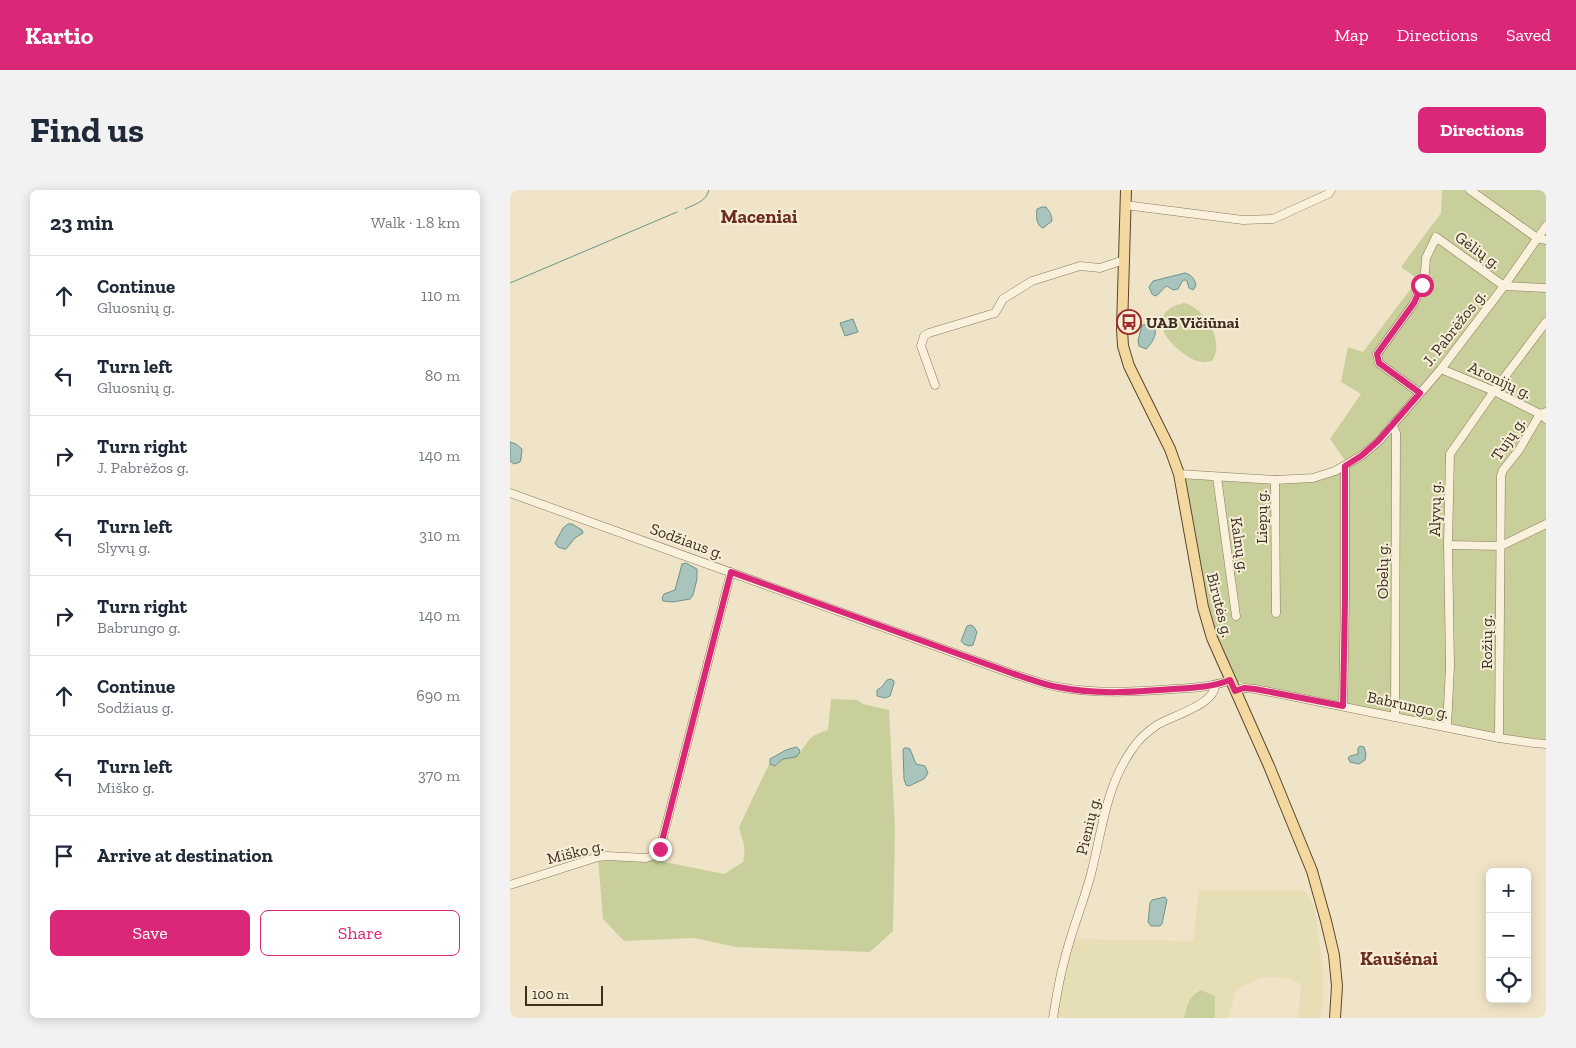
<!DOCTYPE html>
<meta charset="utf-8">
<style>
:root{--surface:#fff;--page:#f2f2f3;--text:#1f2937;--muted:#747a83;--line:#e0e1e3;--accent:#db2777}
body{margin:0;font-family:"Zilla Slab",serif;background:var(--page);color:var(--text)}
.controls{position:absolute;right:15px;bottom:15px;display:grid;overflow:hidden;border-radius:8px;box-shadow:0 2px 12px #0003}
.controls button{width:45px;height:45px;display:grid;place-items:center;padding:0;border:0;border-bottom:1px solid var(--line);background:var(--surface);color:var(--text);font:25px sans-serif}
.scale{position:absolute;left:15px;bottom:12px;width:78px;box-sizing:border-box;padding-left:5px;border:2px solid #3d2e20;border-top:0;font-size:14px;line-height:18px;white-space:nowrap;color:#3d2e20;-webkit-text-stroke:4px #f7eed8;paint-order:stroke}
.stop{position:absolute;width:15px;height:15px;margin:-11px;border:4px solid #db2777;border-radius:50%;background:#fff}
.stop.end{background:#db2777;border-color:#fff;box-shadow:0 1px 5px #0008}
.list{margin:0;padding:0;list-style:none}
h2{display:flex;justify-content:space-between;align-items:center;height:65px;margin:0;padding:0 20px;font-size:21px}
h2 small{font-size:16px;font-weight:400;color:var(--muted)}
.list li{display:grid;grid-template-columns:32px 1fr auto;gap:15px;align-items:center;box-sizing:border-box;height:80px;padding:0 20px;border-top:1px solid var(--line)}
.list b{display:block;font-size:19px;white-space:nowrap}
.list p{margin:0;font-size:16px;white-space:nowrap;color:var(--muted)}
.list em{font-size:16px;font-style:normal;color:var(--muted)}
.actions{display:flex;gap:10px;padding:15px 20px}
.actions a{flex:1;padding:11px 0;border:1px solid var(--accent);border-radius:8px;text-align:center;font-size:18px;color:var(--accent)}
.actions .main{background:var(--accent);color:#fff}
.icon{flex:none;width:28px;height:28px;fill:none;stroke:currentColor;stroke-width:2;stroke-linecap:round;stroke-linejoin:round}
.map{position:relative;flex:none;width:1036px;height:828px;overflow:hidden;border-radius:8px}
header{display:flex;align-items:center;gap:30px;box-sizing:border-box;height:70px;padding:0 25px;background:var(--accent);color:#fff}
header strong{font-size:24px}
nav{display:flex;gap:28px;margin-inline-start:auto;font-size:18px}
.intro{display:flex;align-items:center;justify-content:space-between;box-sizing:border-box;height:120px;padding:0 30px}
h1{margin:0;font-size:35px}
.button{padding:12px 22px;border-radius:8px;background:var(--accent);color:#fff;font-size:18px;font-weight:700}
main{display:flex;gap:30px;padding:0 30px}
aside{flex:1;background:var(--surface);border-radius:8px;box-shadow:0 2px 12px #0003}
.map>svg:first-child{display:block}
</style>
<header>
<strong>Kartio</strong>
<nav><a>Map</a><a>Directions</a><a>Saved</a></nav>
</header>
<div class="intro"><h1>Find us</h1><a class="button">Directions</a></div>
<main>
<aside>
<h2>23 min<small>Walk · 1.8 km</small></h2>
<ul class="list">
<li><svg class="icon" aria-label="ahead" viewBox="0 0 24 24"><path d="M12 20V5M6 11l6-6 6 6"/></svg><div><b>Continue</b><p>Gluosnių g.</p></div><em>110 m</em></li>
<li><svg class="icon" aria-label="left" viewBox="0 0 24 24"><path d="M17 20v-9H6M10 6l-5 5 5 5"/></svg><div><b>Turn left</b><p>Gluosnių g.</p></div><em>80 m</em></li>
<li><svg class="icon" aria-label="right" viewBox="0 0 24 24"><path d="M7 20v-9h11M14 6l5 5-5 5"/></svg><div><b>Turn right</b><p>J. Pabrėžos g.</p></div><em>140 m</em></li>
<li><svg class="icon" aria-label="left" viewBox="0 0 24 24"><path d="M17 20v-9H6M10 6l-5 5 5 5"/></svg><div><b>Turn left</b><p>Slyvų g.</p></div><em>310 m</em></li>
<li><svg class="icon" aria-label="right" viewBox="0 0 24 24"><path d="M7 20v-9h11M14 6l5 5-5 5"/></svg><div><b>Turn right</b><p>Babrungo g.</p></div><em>140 m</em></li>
<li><svg class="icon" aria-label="ahead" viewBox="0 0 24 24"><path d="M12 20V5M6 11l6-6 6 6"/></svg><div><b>Continue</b><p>Sodžiaus g.</p></div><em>690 m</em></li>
<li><svg class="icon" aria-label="left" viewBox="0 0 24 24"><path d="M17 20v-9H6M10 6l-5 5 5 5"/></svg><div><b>Turn left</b><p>Miško g.</p></div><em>370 m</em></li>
<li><svg class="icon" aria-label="arrive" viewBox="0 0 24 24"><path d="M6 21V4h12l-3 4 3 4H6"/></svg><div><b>Arrive at destination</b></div></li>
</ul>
<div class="actions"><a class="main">Save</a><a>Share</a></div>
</aside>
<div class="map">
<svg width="1036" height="828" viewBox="0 0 1036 828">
<rect width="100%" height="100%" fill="#f0e4c8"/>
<path fill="#e6deb5" d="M689,700H792L797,703L804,717L813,775V816L810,828H788L791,800L790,794L783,790L769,787H754L733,796L725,803L719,828H705V806L691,800L684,803L679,812L674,828H547L558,767L565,749L683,751Z"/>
<g fill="#c9cf9b">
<path d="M932,0H1036V551L1006,548L791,504L731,493L724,490L702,436L675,287L761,293H780L801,291L839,276L820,249L851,204L831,192L838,157L853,162L908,89L891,77L931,23Z"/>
<path d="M674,113C694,117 716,152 702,171C697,172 693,173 687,171C672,166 639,138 657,121C661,116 668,115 674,113Z"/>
<path d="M321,509L347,510L353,514L379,520L385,639L383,741L360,762L226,757L184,748L114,751L93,729L88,667L136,668L214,684L233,672C237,653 232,653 229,637L260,572V574L267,576L273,569C292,568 290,559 302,547C306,544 312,542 318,540Z"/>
<path d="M691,800L705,806V828H674C677,816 679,805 691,800Z"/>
</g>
<g fill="#a9c4bc" stroke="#6f938a">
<path d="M532,17H536C540,22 542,26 542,31L533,38C526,35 526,26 527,19Z"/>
<path d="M675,83C682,85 685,89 686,96L683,100L679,98L677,91L675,90H673L668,99L663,100L657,96C652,98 651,104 645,106L642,104L639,97L643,91Z"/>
<path d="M343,129L348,142L335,146L330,133Z"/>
<path d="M632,135C653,132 645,151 636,159L629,156L628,151Z"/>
<path d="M0,252L6,254L12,259L11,269L10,272L4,274L0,271Z"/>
<path d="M58,334H62L72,340L73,343L65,348L56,359H54L48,357L45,353L53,338Z"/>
<path d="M176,373L187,379V389L183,405L180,409L163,412L153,411L152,408L154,404L165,400L172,374Z"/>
<path d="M461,435L464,437L467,442L463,455L459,456L454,454L451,451L457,436Z"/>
<path d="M381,489L384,491V493L380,506L375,508L367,506V500L372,497L377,490Z"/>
<path d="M850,556L854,557L856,564L855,570L849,574L840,572L838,568L840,566L848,564V558Z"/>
<path d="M286,557L289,559L290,562L286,567L273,569L265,576L260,574V569L276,560Z"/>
<path d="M394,558H398L400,559L406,574L415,576L418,583L414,589L399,596L396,595L394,589L393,560Z"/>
<path d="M655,707L657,710L652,734L650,736H641L638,732L640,713L642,710Z"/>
</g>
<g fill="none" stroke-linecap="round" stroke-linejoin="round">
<g stroke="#6f938a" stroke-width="1">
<path d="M175,19C185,14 196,12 199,0"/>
<path d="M0,93L167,22"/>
</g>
<defs>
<g id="minor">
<path d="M960,0L1027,48L1036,50"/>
<path d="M615,15L733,30L763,29L818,4L821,0"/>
<path d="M931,179L984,201L1030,224L1036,229"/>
<path d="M425,195L411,156L414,146L419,143L485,123L493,109L522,91L570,76L590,78L614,70"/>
<path d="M910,203L869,173L867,164L904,113L912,95L915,82L916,68L926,47L994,96L1036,98"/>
<path d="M882,235L886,243L885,527"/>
<path d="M669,284L765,290L803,288L825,281L851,266L869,251L931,179L994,96L1036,36"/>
<path d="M707,287L726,426"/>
<path d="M765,290L766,423"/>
<path d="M0,303L503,484C518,488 533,495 548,497C585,504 625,502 663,499C683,498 702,497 720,490"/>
<path d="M938,355L991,356L1036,334"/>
<path d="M725,501L734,498L745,499L989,548L1024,553L1036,554"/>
<path d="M833,516L835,411V276"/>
<path d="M937,537L940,476L938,355L940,264L984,201L1036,132"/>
<path d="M989,548L991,286L993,280L1009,260L1030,224L1036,222"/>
<path d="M0,695L88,667L97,666L136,668L142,666L150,659L221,382"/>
<path d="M543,828C546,809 549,790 554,772C561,742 573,714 581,684C592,641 596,595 623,558C629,549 638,541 647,535C661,526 705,515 705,495"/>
</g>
<path id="major" d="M616,0L612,139L613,156L619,176L660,259L669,284L693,417L702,448L759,576L802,681L816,731L824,765L827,796L825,828"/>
</defs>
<use href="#minor" stroke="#8d765c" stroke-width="9"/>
<use href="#major" stroke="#5b4430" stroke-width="12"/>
<use href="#minor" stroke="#faf1dc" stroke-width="8"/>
<use href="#major" stroke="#f3d9a0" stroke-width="10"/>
</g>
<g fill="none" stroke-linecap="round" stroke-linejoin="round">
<path stroke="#db2777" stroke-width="6" d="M150,659L221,382L504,484C518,488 533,495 548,497C586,505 625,502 663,499C683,498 702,497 720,490L725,501L734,498L745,499L833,516L835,411V276L851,266L868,251L910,203L869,173L867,164L904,113L912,95"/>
</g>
<defs>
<symbol id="bus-ring" viewBox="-11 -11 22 22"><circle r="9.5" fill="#f7eed8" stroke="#9e2a2b" stroke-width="1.5"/><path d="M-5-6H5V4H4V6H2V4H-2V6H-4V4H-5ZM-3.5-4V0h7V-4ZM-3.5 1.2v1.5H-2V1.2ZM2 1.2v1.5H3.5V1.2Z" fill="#9e2a2b"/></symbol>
</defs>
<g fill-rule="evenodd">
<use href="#bus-ring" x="605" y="118" width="28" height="28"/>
</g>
<g text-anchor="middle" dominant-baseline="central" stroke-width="4" stroke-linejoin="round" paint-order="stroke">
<g font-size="16" fill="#3d2e20" stroke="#f7eed8">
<text transform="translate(968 60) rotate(36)">Gėlių g.</text>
<text transform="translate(944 138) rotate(-52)">J. Pabrėžos g.</text>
<text transform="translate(990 190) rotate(25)">Aronijų g.</text>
<text transform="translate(998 249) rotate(-56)">Tujų g.</text>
<text transform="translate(925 319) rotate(-89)">Alyvų g.</text>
<text transform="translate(751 327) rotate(-90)">Liepų g.</text>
<text transform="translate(177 351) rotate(20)">Sodžiaus g.</text>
<text transform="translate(730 355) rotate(82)">Kalnų g.</text>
<text transform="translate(872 381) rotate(-90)">Obelų g.</text>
<text transform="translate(710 415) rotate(76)">Birutės g.</text>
<text transform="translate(976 452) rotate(-90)">Rožių g.</text>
<text transform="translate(898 515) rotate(12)">Babrungo g.</text>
<text transform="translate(578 636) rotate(-76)">Pienių g.</text>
<text transform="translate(65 662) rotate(-14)">Miško g.</text>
</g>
<g font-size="16" font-weight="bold" fill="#3d2e20" stroke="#f7eed8" text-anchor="start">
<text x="636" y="132">UAB Vičiūnai</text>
</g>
<g font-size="19" font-weight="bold" fill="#6b2e1e" stroke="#f7eed8">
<text x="249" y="26">Maceniai</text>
<text x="889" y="768">Kaušėnai</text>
</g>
</g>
</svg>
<div class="controls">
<button>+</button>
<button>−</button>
<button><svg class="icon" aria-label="locate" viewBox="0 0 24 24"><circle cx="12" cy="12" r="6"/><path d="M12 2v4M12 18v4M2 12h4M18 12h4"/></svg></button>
</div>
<div class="scale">100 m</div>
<div class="stop" style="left:912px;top:95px"></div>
<div class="stop end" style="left:150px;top:659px"></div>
</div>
</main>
